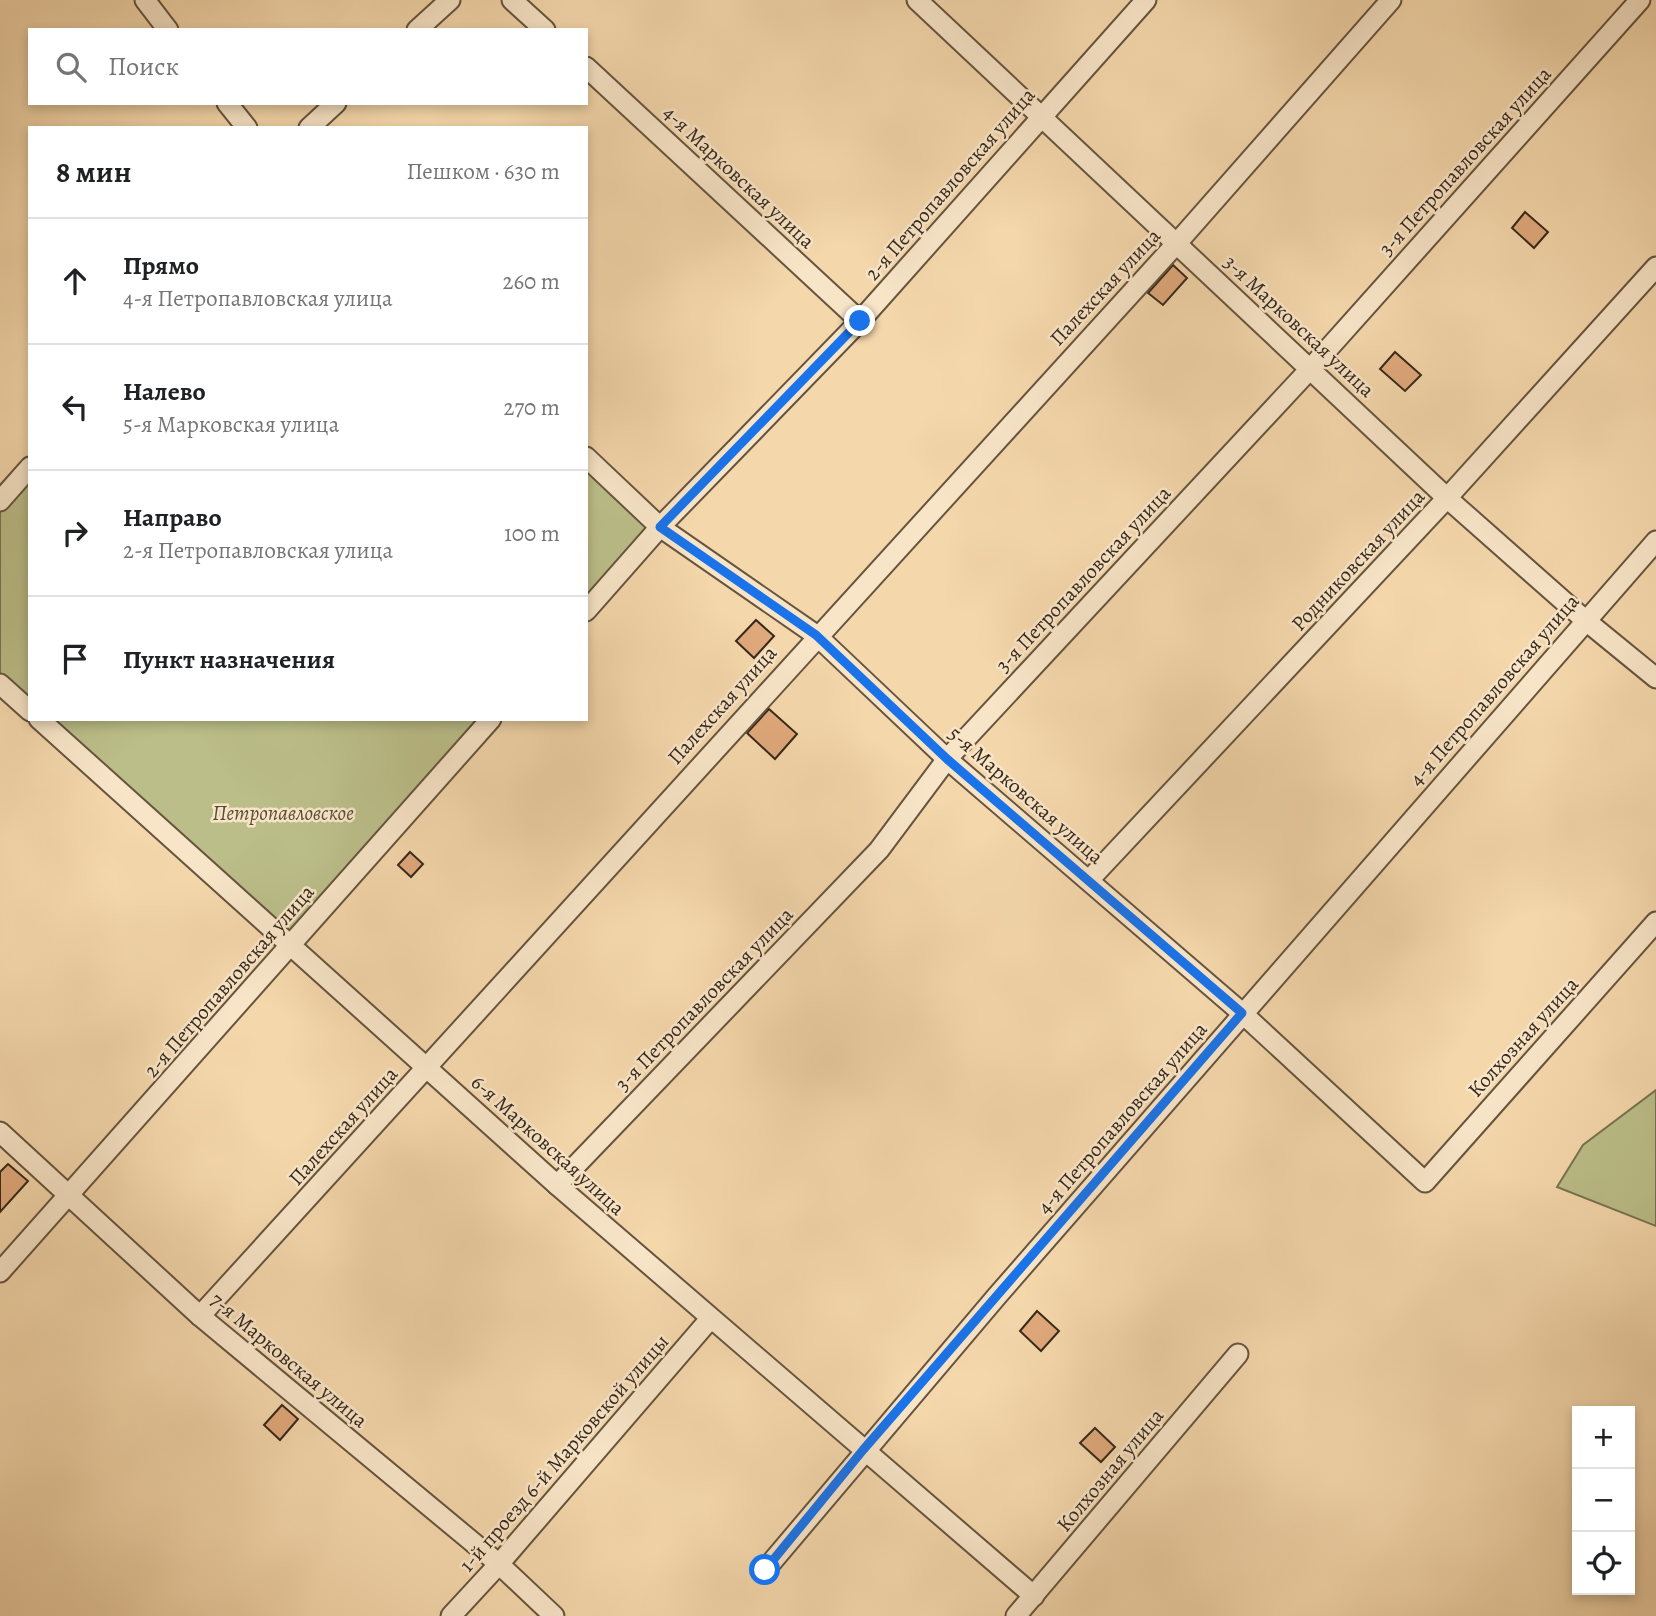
<!DOCTYPE html>
<html lang="ru">
<meta charset="utf-8">
<style>
:root{--surface:#fff;--page:#f6f6f6;--text:#202124;--muted:#757577;--line:#e0e0e0}
body{margin:0;font-family:Alegreya,serif;background:var(--page);color:var(--text)}
.controls{position:absolute;right:21px;bottom:21px;display:grid;overflow:hidden;border-radius:0px;box-shadow:0 4px 10px #0003}
.controls button{width:63px;height:63px;display:grid;place-items:center;padding:0;border:0;border-bottom:2px solid var(--line);background:var(--surface);color:var(--text);font:35px sans-serif}
.stop{position:absolute;width:21px;height:21px;margin:-16px;border:5px solid #1a73e8;border-radius:50%;background:#fff}
.stop.end{background:#1a73e8;border-color:#fff;box-shadow:0 2px 7px #0008}
.list{margin:0;padding:0;list-style:none}
h2{display:flex;justify-content:space-between;align-items:center;height:91px;margin:0;padding:0 28px;font-size:30px}
h2 small{font-size:23px;font-weight:400;color:var(--muted)}
.list li{display:grid;grid-template-columns:46px 1fr auto;gap:21px;align-items:center;box-sizing:border-box;height:126px;padding:0 28px;border-top:2px solid var(--line)}
.list b{display:block;font-size:26px;white-space:nowrap}
.list p{margin:0;font-size:23px;white-space:nowrap;color:var(--muted)}
.list em{font-size:23px;font-style:normal;color:var(--muted)}
.icon{flex:none;width:38px;height:38px;fill:none;stroke:currentColor;stroke-width:2;stroke-linecap:round;stroke-linejoin:round}
.map{position:relative;flex:none;width:1656px;height:1616px;overflow:hidden}
.search{position:absolute;background:var(--surface);box-shadow:0 4px 10px #0003;left:28px;top:28px;width:560px;height:77px;display:flex;align-items:center;gap:18px;box-sizing:border-box;padding:0 24px;border-radius:0px;color:var(--muted);font-size:26px}
.panel{position:absolute;background:var(--surface);box-shadow:0 4px 10px #0003;left:28px;top:126px;width:560px;height:595px;border-radius:0px}
.map>svg:first-child{display:block}
</style>
<div class="map">
<svg width="1656" height="1616" viewBox="0 0 1656 1616">
<rect width="100%" height="100%" fill="#f4d7ab"/>
<filter id="stains"><feTurbulence type="fractalNoise" baseFrequency=".00286" numOctaves="4"/><feColorMatrix values="0 0 0 0 .2 0 0 0 0 .09 0 0 0 0 .02 0 0 0 .5 -.17"/></filter>
<radialGradient id="worn" r=".72"><stop offset=".6" stop-color="#630" stop-opacity="0"/><stop offset="1" stop-color="#630" stop-opacity=".3"/></radialGradient>
<g fill="#bbbe89" stroke="#797352" stroke-width="2">
<path d="M586,457L660,527L586,611Z"/>
<path d="M30,467V711L0,684V501Z"/>
<path d="M39,719H491L291,945Z"/>
<path d="M1656,1090V1226L1557,1187L1583,1145Z"/>
</g>
<g fill="#e0a97c" stroke="#37281b" stroke-width="2">
<path d="M1525,212L1548,232L1534,248L1512,228Z"/>
<path d="M1173,265L1187,278L1163,305L1148,293Z"/>
<path d="M1395,352L1421,375L1405,391L1380,369Z"/>
<path d="M756,620L774,636L754,658L736,641Z"/>
<path d="M769,709L797,734L775,759L747,733Z"/>
<path d="M410,852L423,864L411,877L398,865Z"/>
<path d="M8,1164L28,1181L0,1212V1172Z"/>
<path d="M1037,1311L1059,1331L1041,1351L1020,1331Z"/>
<path d="M282,1405L298,1419L280,1440L264,1425Z"/>
<path d="M1095,1428L1115,1447L1101,1462L1080,1443Z"/>
</g>
<g fill="none" stroke-linecap="round" stroke-linejoin="round">
<defs>
<g id="street">
<path d="M145,0L168,30"/>
<path d="M512,0L545,30"/>
<path d="M917,0L1447,498L1585,620L1656,678"/>
<path d="M417,30L450,0"/>
<path d="M586,67L860,321"/>
<path d="M227,103L247,128"/>
<path d="M309,128L336,103"/>
<path d="M586,457L660,527L816,635L947,759L1242,1013L1425,1182L1656,922"/>
<path d="M0,501L30,467"/>
<path d="M586,611L660,527L860,321L1146,0"/>
<path d="M0,684L30,711"/>
<path d="M39,719L557,1185L1034,1596"/>
<path d="M1090,879L1447,498L1656,267"/>
<path d="M0,1132L200,1316L499,1564L554,1616"/>
<path d="M557,1185L879,850L947,759L1311,368L1640,0"/>
<path d="M0,1272L491,719"/>
<path d="M200,1316L1177,243L1391,0"/>
<path d="M765,1570L997,1296L1656,541"/>
<path d="M451,1616L499,1564L710,1319"/>
<path d="M1016,1616L1238,1354"/>
</g>
</defs>
<use href="#street" stroke="#66543f" stroke-width="23"/>
<use href="#street" stroke="#f8e5c8" stroke-width="19"/>
</g>
<g fill="none" stroke-linecap="round" stroke-linejoin="round">
<path stroke="#1a73e8" stroke-width="9" d="M765,1570L863,1450L1242,1013L947,759L816,635L660,527L860,321"/>
</g>
<g text-anchor="middle" dominant-baseline="central" stroke-width="5" stroke-linejoin="round" paint-order="stroke">
<g font-size="21" fill="#37281b" stroke="#f8e5c8">
<text transform="translate(1465 161) rotate(-48)">3-я Петропавловская улица</text>
<text transform="translate(739 177) rotate(43)">4-я Марковская улица</text>
<text transform="translate(950 184) rotate(-49)">2-я Петропавловская улица</text>
<text transform="translate(1105 287) rotate(-47)">Палехская улица</text>
<text transform="translate(1299 326) rotate(43)">3-я Марковская улица</text>
<text transform="translate(1358 560) rotate(-47)">Родниковская улица</text>
<text transform="translate(1083 579) rotate(-47)">3-я Петропавловская улица</text>
<text transform="translate(1494 690) rotate(-49)">4-я Петропавловская улица</text>
<text transform="translate(722 705) rotate(-48)">Палехская улица</text>
<text transform="translate(1026 795) rotate(41)">5-я Марковская улица</text>
<text transform="translate(229 981) rotate(-49)">2-я Петропавловская улица</text>
<text transform="translate(704 999) rotate(-46)">3-я Петропавловская улица</text>
<text transform="translate(1523 1037) rotate(-48)">Колхозная улица</text>
<text transform="translate(1122 1118) rotate(-49)">4-я Петропавловская улица</text>
<text transform="translate(343 1126) rotate(-48)">Палехская улица</text>
<text transform="translate(548 1145) rotate(42)">6-я Марковская улица</text>
<text transform="translate(289 1360) rotate(40)">7-я Марковская улица</text>
<text transform="translate(564 1453) rotate(-49)">1-й проезд 6-й Марковской улицы</text>
<text transform="translate(1110 1470) rotate(-50)">Колхозная улица</text>
</g>
<g font-size="21" font-style="italic" fill="#584e36" stroke="#f8e5c8">
<text x="283" y="813">Петропавловское</text>
</g>
</g>
<rect width="100%" height="100%" filter="url(#stains)"/>
<rect width="100%" height="100%" fill="url(#worn)"/>
</svg>
<div class="controls">
<button>+</button>
<button>−</button>
<button><svg class="icon" aria-label="locate" viewBox="0 0 24 24"><circle cx="12" cy="12" r="6"/><path d="M12 2v4M12 18v4M2 12h4M18 12h4"/></svg></button>
</div>
<div class="stop" style="left:765px;top:1570px"></div>
<div class="stop end" style="left:860px;top:321px"></div>
<div class="search"><svg class="icon" aria-label="search" viewBox="0 0 24 24"><circle cx="10" cy="10" r="6"/><path d="M15 15l6 6"/></svg>Поиск</div>
<section class="panel">
<h2>8 мин<small>Пешком · 630 m</small></h2>
<ul class="list">
<li><svg class="icon" aria-label="ahead" viewBox="0 0 24 24"><path d="M12 20V5M6 11l6-6 6 6"/></svg><div><b>Прямо</b><p>4-я Петропавловская улица</p></div><em>260 m</em></li>
<li><svg class="icon" aria-label="left" viewBox="0 0 24 24"><path d="M17 20v-9H6M10 6l-5 5 5 5"/></svg><div><b>Налево</b><p>5-я Марковская улица</p></div><em>270 m</em></li>
<li><svg class="icon" aria-label="right" viewBox="0 0 24 24"><path d="M7 20v-9h11M14 6l5 5-5 5"/></svg><div><b>Направо</b><p>2-я Петропавловская улица</p></div><em>100 m</em></li>
<li><svg class="icon" aria-label="arrive" viewBox="0 0 24 24"><path d="M6 21V4h12l-3 4 3 4H6"/></svg><div><b>Пункт назначения</b></div></li>
</ul>
</section>
</div>
